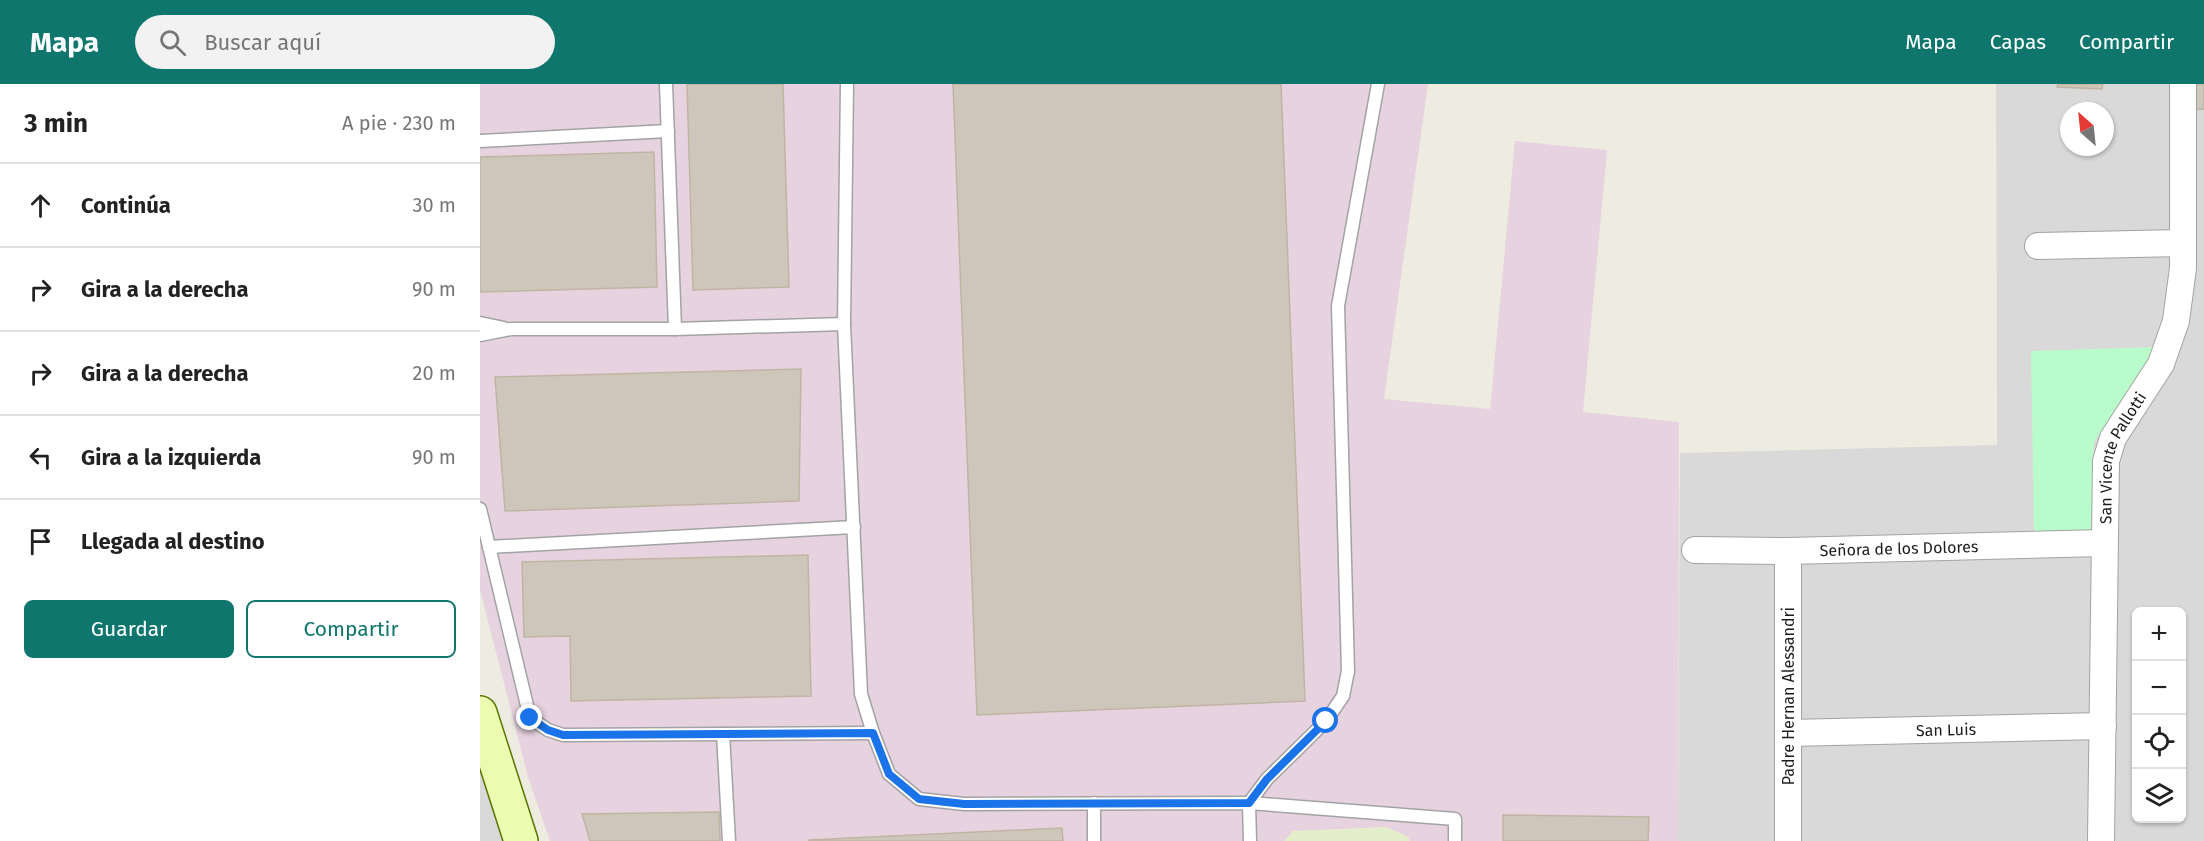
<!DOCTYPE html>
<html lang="es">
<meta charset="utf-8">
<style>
:root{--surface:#fff;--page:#f2f2f2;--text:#222;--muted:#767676;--line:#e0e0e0;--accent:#0f766e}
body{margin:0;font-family:"Fira Sans",sans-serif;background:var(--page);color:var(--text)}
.controls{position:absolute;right:18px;bottom:18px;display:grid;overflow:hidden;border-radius:9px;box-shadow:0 2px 4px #0004}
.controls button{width:54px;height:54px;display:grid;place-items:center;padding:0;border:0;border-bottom:2px solid var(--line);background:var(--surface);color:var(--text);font:30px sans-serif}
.compass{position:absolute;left:1580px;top:18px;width:54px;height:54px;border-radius:50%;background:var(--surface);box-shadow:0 2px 4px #0004;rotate:333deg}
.stop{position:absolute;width:18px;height:18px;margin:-14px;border:4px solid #1a73e8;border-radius:50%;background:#fff}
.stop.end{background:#1a73e8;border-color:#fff;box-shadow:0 2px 6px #0008}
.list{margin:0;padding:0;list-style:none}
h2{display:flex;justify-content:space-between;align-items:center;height:78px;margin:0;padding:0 24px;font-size:26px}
h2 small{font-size:20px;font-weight:400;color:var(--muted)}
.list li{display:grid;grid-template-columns:39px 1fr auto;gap:18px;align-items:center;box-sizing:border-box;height:84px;padding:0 24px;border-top:2px solid var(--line)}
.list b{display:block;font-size:22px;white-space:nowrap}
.list em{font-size:20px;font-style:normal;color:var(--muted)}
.actions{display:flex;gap:12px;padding:18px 24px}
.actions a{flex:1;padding:14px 0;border:2px solid var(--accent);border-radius:9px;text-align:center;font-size:21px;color:var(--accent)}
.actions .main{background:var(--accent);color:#fff}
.icon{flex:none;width:33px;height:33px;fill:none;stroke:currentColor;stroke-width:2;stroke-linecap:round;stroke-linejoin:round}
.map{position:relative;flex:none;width:1724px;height:757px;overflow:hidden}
header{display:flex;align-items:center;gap:36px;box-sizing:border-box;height:84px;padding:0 30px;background:var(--accent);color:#fff}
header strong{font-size:28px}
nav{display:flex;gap:33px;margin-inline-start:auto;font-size:21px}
.search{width:420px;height:54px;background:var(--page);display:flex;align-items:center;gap:15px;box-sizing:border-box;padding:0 21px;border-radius:33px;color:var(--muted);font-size:22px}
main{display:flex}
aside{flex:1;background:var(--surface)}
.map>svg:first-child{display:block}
</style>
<header>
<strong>Mapa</strong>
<div class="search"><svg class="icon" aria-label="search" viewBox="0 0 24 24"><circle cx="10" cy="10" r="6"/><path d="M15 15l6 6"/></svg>Buscar aquí</div>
<nav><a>Mapa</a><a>Capas</a><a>Compartir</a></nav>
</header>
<main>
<aside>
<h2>3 min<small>A pie · 230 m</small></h2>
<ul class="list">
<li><svg class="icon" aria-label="ahead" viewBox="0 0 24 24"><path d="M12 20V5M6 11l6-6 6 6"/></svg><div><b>Continúa</b></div><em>30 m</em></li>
<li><svg class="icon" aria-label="right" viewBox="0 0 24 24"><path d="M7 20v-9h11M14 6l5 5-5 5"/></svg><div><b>Gira a la derecha</b></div><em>90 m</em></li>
<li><svg class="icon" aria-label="right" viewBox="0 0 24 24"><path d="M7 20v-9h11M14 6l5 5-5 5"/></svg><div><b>Gira a la derecha</b></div><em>20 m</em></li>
<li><svg class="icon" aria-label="left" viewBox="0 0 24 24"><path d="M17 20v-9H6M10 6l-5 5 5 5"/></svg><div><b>Gira a la izquierda</b></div><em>90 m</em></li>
<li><svg class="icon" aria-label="arrive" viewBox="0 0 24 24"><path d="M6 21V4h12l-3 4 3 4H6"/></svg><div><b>Llegada al destino</b></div></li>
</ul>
<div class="actions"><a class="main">Guardar</a><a>Compartir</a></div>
</aside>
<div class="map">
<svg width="1724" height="757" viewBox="0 0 1724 757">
<rect width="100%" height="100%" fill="#eeece1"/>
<g fill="#dad9d9" fill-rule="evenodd">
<path d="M1516,0H1724V757H1198L1200,369L1517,361ZM1589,27H1625V63H1589ZM1656,528H1702V734H1656Z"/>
<path d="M0,676L25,757H0Z"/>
</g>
<path fill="#e7d2e0" d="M0,0H948L904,315L1010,325L1035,57L1127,66L1103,328L1199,338L1198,757H70L48,693L0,506Z"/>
<path fill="#e5eecb" d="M907,743L928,753L930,757H804L813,747Z"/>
<path fill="#bafbcb" d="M1675,263L1667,284L1614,358L1611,448L1554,451L1551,267Z"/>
<g fill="#cec6ba" stroke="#c0b5a3" stroke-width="1.5">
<path d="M207,0H303L309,203L213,206Z"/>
<path d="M473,0H801L825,617L497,631Z"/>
<path d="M1578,0H1623L1622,5L1577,3Z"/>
<path d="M1709,0H1724V25L1710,26Z"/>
<path d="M174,68L177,203L0,208V73Z"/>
<path d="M321,285L319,417L25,427L15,293Z"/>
<path d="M328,471L331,612L91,617L90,552L44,553L42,478Z"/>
<path d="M239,728L240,757H110L102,730Z"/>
<path d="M1023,731L1169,733L1168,757H1023Z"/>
<path d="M582,744L583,757H329V756Z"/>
</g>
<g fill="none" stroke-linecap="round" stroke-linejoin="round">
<defs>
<g id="lane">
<path d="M186,0L195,245"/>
<path d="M0,57L188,47"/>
<path d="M0,239L24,244"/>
<path d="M364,240L367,0"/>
<path d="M0,251L31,245H195L364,240L381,610L393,649L409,690L439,715L484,720L769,719L770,757"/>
<path d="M0,425L50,634L68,646L83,651L393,649"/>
<path d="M9,463L374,443"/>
<path d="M243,650L249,757"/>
<path d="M614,719V757"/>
<path d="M769,719L787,695L846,637L863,612L868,587L858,222L898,0"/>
<path d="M769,719L975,735V757"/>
</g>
<g id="street">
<path d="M1558,162L1703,159"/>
<path id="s1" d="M1215,466L1308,467L1623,459"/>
<path id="s2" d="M1308,649L1623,642"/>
<path d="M1308,757V467"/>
<path id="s3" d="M1621,757L1626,377L1633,354L1681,280L1696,237L1703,184V0"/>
</g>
<path id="secondary" d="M0,629L41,757"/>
</defs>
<use href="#lane" stroke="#a3a3a3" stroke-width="15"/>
<use href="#street" stroke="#a3a3a3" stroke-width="28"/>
<use href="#secondary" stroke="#557600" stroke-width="36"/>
<use href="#lane" stroke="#fff" stroke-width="12"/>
<use href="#street" stroke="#fff" stroke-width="26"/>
<use href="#secondary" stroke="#ebfcb1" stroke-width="33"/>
</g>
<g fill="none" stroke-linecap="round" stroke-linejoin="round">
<path stroke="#1a73e8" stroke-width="8" d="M50,634L68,646L83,651L393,649L409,690L439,715L484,720L769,719L787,695L846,637"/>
</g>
<g text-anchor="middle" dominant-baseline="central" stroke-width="5" stroke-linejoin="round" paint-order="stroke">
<g font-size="16" fill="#1c1c1c" stroke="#fff">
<text stroke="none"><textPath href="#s3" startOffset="387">San Vicente Pallotti</textPath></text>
<text stroke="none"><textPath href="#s1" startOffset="204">Señora de los Dolores</textPath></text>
<text transform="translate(1308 612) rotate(-90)">Padre Hernan Alessandri</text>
<text stroke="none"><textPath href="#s2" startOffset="158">San Luis</textPath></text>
</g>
</g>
</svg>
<div class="controls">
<button>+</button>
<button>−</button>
<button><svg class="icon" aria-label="locate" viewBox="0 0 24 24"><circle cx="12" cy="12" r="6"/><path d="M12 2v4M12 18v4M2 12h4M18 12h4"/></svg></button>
<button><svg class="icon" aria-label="layers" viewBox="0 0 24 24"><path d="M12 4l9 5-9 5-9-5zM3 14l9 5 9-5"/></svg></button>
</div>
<svg class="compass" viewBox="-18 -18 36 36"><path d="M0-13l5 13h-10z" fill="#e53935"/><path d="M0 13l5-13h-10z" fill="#767676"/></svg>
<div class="stop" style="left:846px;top:637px"></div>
<div class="stop end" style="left:50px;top:634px"></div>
</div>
</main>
